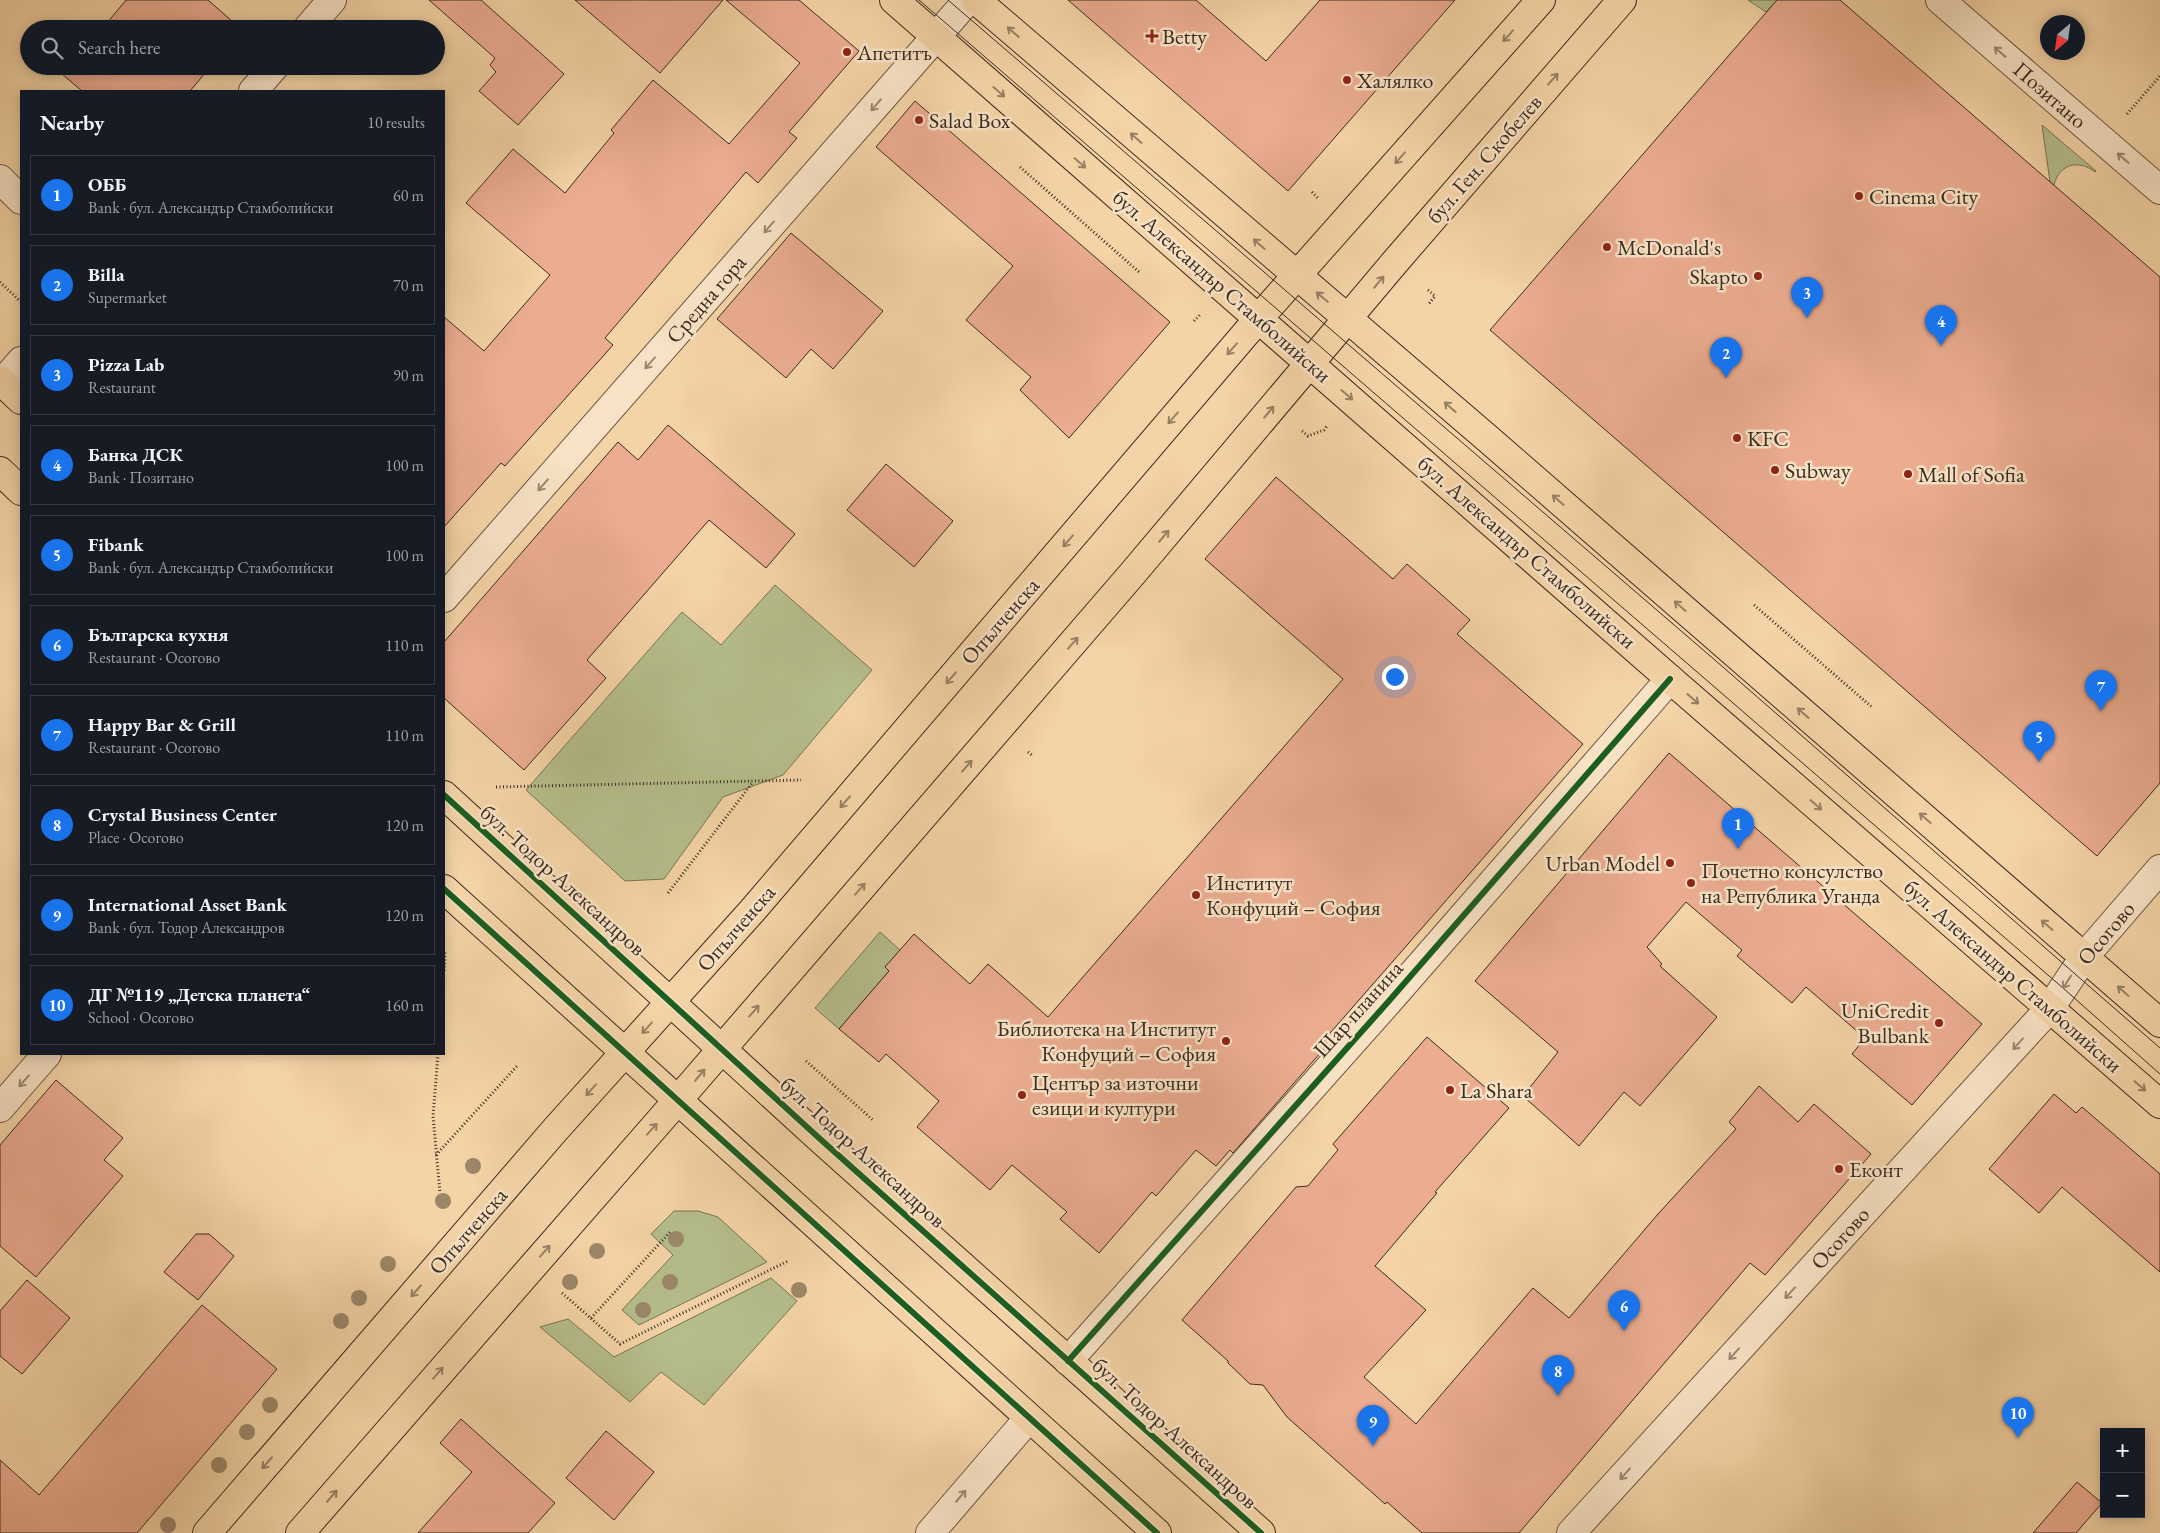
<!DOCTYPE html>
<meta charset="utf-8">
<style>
:root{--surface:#171b24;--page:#242831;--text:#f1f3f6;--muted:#9ea1a6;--line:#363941;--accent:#1a73e8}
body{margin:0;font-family:"EB Garamond",serif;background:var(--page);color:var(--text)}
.controls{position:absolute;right:15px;bottom:15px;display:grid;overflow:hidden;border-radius:0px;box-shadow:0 2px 12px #0003}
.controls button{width:45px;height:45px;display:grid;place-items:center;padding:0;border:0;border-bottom:1px solid var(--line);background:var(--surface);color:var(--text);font:25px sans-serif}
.compass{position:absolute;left:2040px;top:15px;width:45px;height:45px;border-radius:50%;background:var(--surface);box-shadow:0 2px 12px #0003;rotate:209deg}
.you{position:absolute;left:1394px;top:676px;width:18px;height:18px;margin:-12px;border:4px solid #fff;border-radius:50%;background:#1a73e8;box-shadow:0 0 0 8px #1a73e833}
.badge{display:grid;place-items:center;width:32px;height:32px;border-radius:50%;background:var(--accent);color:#fff;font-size:16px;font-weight:700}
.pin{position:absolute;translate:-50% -41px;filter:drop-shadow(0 1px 2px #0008)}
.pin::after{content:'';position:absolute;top:26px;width:18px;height:15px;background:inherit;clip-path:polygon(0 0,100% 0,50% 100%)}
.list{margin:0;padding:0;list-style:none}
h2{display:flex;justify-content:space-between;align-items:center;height:65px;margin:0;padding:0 20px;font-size:21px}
h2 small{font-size:16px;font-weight:400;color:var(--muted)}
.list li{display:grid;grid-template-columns:32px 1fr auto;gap:15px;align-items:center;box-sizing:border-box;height:80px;margin:0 10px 10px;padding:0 10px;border:1px solid var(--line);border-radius:0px}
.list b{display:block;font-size:19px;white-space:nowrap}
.list p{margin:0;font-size:16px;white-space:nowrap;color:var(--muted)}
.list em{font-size:16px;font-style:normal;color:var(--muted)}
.icon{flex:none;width:28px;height:28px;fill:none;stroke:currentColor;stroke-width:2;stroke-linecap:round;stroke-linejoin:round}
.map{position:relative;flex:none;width:2160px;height:1533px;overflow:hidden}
.search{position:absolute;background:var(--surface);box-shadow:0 2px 12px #0003;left:20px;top:20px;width:425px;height:55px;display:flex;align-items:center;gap:12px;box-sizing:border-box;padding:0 18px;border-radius:28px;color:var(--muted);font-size:19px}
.panel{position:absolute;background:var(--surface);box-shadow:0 2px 12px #0003;left:20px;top:90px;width:425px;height:965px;border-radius:0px}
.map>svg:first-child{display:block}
</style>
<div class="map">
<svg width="2160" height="1533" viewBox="0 0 2160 1533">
<rect width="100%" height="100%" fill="#f4d3a6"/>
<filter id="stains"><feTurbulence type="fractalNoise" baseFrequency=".004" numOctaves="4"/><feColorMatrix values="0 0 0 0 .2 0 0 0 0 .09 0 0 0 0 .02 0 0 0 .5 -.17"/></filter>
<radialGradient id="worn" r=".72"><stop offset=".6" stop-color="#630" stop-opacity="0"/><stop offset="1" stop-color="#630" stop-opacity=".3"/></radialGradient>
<g fill="#b5be8b" stroke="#777556">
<path d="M1748,0H1777L1766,12Z"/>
<path d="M2042,125L2096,171L2095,172C2079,159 2059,164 2054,185L2050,182Z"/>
<path d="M775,585L872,670L783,775L723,797L664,879L625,881L526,790L682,612L721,645Z"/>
<path d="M880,932L900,950L885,967L889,971L839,1029L815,1008Z"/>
<path d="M674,1211H698L718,1217L767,1262L639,1325L622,1310L673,1255L651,1234Z"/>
<path d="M771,1278L797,1301L704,1405L661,1372L630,1402L540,1327L568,1319L614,1357Z"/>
</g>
<g fill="#ebac90" stroke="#392c21">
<path d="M126,0H208L241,29H102Z"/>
<path d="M429,0H481L564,74L518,125L479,91L496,72L490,65L495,58Z"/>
<path d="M575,0H723L660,73Z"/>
<path d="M726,0H799L859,51L789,132L797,138L758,183L746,172L605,338L613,345L505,466L501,463L444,527V317L484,351L550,275L466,203L513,149L565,193L614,133L611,130L653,80L729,144L800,63Z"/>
<path d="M1068,0H1196L1266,61L1320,0H1455L1288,191Z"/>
<path d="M1777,0H1840L2160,277V783L2097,856L1490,330Z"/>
<path d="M69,66H211L190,91H82L62,74Z"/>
<path d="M915,101L1170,322L1069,438L1020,390L1031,377L966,320L1013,266L876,147Z"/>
<path d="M791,233L883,311L833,369L811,349L786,378L717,319Z"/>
<path d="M668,425L795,534L766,568L709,520L587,660L606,678L524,770L444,698V642L618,442L638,460Z"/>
<path d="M886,464L953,521L914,567L847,510Z"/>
<path d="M1276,477L1393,579L1407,564L1470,620L1457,634L1583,744L1324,1040L1328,1044L1233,1153L1230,1150L1216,1166L1196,1150L1156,1196L1152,1192L1099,1253L1060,1219L1067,1212L1012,1165L990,1190L917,1127L939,1101L886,1054L879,1062L839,1029L889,971L885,967L914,934L970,984L988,964L1048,1017L1343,679L1205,559Z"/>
<path d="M1669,753L1982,1024L1912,1105L1852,1054L1865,1038L1806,987L1792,1003L1737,956L1742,950L1686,902L1647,947L1662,964L1660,966L1717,1017L1640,1106L1624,1092L1579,1146L1523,1096L1558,1052L1475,981Z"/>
<path d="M1427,1037L1509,1108L1435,1192L1437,1193L1375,1266L1426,1310L1364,1377L1416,1424L1533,1288L1569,1318L1658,1214L1736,1129L1729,1122L1759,1086L1798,1122L1814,1104L1871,1154L1765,1275L1750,1263L1519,1533H1422L1387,1502L1385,1504L1287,1417L1263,1385L1250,1384L1228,1363V1361L1182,1320L1296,1187L1308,1186L1338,1150L1333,1144Z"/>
<path d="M56,1080L123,1138L104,1160L123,1176L36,1277L0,1246V1145Z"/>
<path d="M2054,1094L2076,1113L2082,1107L2160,1174V1272L2062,1187L2039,1213L1989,1169Z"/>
<path d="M196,1234H209L234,1256L198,1300L164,1272Z"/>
<path d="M27,1280L70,1318L22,1374L0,1356V1311Z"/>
<path d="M202,1305L277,1369L137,1533H0V1460L39,1495Z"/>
<path d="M461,1419L555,1503L528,1533H418L472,1472L440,1443Z"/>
<path d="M606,1431L654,1472L614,1520L566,1478Z"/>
<path d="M2077,1482L2102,1503L2076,1533H2033Z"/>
</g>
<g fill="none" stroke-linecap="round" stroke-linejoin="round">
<defs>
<g id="minor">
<path d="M1940,0L2160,190"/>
<path d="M307,29L332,0"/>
<path d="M253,91L275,66"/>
<path d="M0,179L21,200"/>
<path d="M3,382L21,361"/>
<path d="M444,598L968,0"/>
<path d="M0,1108L47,1054"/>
<path d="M1068,1361L1388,1002L1670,679"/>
<path d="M930,1533L1028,1419"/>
<path d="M1571,1533L2050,1008L2084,957L2160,869"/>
</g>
<g id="major">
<path d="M894,0L1670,679L2160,1104"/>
<path d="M976,0L1487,438L2160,1023"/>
<path d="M0,380L21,400"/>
<path d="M0,471L21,491"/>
<path d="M444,795L819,1138L1261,1533"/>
<path d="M444,889L1157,1533"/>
<path d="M207,1533L555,1130L752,911L1259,318L1541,0"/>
<path d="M300,1533L677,1101L1133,573L1395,262L1622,0"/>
</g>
</defs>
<use href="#minor" stroke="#685642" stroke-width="30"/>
<use href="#major" stroke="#392c21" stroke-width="30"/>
<g stroke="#392c21" stroke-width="3" stroke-dasharray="1 2.5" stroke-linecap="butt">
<path d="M2127,114L2160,76"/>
<path d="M1020,167L1139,272"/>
<path d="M1312,192L1319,199"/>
<path d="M0,282L21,302"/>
<path d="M1428,290L1435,296L1428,305"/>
<path d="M1194,321L1200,315"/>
<path d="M1302,431L1308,436L1324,430L1327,426"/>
<path d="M1754,605L1873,708"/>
<path d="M1028,752L1033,756"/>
<path d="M496,787L801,780"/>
<path d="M668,893L753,782"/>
<path d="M444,971L445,952"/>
<path d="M438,1054L433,1116L440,1193"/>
<path d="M806,1061L873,1120"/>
<path d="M436,1155L518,1065"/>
<path d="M562,1293L620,1344L788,1261"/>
<path d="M591,1318L671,1231"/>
</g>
<use href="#minor" stroke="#f8e2c5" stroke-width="28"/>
<use href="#major" stroke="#f4d3a6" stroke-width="28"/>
<g stroke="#392c21" stroke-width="1">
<path d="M919,0L2063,988L2160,1074"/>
<path d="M948,0L1716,661L2160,1048"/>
</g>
<defs>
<g id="cycleway">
<path d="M444,795L819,1138L1261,1533"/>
<path d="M444,889L1157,1533"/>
<path d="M1068,1361L1388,1002L1670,679"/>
</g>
</defs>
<use href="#cycleway" stroke="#f8e2c5" stroke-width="9"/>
<use href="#cycleway" stroke="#1b5e20" stroke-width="6"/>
</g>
<g fill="#9b8768">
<circle cx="473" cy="1166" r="8"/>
<circle cx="443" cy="1201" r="8"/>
<circle cx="676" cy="1239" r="8"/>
<circle cx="597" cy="1251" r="8"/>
<circle cx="388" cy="1264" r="8"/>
<circle cx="570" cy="1282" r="8"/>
<circle cx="670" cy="1282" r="8"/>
<circle cx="799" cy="1290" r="8"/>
<circle cx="359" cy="1298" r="8"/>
<circle cx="643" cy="1310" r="8"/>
<circle cx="341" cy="1321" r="8"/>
<circle cx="270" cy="1405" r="8"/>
<circle cx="247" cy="1432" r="8"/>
<circle cx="219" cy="1465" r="8"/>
<circle cx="168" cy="1525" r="8"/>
</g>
<defs><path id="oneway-shaft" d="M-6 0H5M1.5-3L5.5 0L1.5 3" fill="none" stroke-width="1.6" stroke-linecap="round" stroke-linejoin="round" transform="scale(1.25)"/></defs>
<g stroke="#968064">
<use href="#oneway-shaft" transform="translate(1013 32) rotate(-139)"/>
<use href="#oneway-shaft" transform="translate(1508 36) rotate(132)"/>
<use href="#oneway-shaft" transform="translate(1553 79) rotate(-49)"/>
<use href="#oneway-shaft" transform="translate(999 92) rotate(41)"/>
<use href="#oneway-shaft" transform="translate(1136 138) rotate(-139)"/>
<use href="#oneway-shaft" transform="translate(1400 158) rotate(131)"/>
<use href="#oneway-shaft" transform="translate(1080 163) rotate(41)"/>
<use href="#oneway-shaft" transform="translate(1259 244) rotate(-139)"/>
<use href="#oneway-shaft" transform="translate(1379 282) rotate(-50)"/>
<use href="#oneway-shaft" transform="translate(1322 297) rotate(-140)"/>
<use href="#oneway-shaft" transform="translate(1232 349) rotate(131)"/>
<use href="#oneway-shaft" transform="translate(1347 395) rotate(41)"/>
<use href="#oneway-shaft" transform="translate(1450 407) rotate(-139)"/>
<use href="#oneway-shaft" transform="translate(1269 412) rotate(-50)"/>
<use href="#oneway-shaft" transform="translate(1173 418) rotate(131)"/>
<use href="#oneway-shaft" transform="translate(1558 500) rotate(-139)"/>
<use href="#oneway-shaft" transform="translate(1164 536) rotate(-50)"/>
<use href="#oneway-shaft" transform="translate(1068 541) rotate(131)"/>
<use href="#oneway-shaft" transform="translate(1680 606) rotate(-139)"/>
<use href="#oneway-shaft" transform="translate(1073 643) rotate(-49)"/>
<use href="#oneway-shaft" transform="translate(951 678) rotate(131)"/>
<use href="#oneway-shaft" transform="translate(1693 699) rotate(41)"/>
<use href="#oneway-shaft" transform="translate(1803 713) rotate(-139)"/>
<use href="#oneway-shaft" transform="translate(967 766) rotate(-49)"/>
<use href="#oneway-shaft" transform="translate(845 802) rotate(131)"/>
<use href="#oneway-shaft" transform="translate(1816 805) rotate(41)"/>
<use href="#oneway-shaft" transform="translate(1925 818) rotate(-139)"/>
<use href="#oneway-shaft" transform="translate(860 889) rotate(-49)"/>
<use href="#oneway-shaft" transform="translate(2047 925) rotate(-139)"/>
<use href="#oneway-shaft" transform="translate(2123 991) rotate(-139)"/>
<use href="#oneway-shaft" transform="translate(754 1011) rotate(-49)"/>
<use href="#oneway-shaft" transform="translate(647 1028) rotate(132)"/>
<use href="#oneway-shaft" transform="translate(700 1075) rotate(-50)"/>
<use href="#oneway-shaft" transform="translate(2140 1086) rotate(41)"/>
<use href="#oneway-shaft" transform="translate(591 1090) rotate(132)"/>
<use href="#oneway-shaft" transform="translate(652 1129) rotate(-48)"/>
<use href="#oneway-shaft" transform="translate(545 1251) rotate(-49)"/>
<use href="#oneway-shaft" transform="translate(416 1291) rotate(131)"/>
<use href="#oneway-shaft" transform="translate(438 1373) rotate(-49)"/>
<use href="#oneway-shaft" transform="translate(267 1463) rotate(131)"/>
<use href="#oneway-shaft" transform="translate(332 1496) rotate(-49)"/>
</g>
<g stroke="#988773">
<use href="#oneway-shaft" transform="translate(2000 52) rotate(-139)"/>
<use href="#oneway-shaft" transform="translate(876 105) rotate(131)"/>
<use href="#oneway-shaft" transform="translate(2123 158) rotate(-139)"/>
<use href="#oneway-shaft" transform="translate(769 227) rotate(131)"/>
<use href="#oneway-shaft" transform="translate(650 363) rotate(131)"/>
<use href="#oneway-shaft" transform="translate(543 485) rotate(131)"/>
<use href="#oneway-shaft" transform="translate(2067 982) rotate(123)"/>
<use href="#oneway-shaft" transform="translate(2018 1044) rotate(132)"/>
<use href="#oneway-shaft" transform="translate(24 1081) rotate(131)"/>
<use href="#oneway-shaft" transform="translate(1790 1293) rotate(132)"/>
<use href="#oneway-shaft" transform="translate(1734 1354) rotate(132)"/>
<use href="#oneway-shaft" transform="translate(1625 1474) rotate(132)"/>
<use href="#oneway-shaft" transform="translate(961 1496) rotate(-50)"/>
</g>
<g fill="#8f2418" stroke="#f8e2c5" stroke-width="2">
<path d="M1149.5 28.5h5v5h5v5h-5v5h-5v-5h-5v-5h5z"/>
<circle cx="847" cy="52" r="5"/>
<circle cx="1347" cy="80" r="5"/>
<circle cx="919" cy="120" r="5"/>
<circle cx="1859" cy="196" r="5"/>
<circle cx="1607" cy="247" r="5"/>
<circle cx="1758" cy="276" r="5"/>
<circle cx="1737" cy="438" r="5"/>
<circle cx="1775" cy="470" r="5"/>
<circle cx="1908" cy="474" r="5"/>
<circle cx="1670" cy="863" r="5"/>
<circle cx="1691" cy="883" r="5"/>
<circle cx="1196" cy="895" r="5"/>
<circle cx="1939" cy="1023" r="5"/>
<circle cx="1226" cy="1041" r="5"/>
<circle cx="1450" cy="1090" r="5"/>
<circle cx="1022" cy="1095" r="5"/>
<circle cx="1839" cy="1169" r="5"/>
</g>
<g text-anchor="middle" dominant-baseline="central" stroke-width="5" stroke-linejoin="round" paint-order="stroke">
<g font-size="22" fill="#392c21" stroke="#f8e2c5" text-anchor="start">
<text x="1162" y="36">Betty</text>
<text x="857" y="52">Апетитъ</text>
<text x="1357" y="80">Халялко</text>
<text x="929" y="120">Salad Box</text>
<text x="1869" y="196">Cinema City</text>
<text x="1617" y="247">McDonald's</text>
<text x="1748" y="276" text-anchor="end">Skapto</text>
<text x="1747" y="438">KFC</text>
<text x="1785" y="470">Subway</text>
<text x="1918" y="474">Mall of Sofia</text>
<text x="1660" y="863" text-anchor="end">Urban Model</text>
<text x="1701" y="870">Почетно консулство<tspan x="1701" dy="25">на Република Уганда</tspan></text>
<text x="1206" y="882">Институт<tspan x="1206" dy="25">Конфуций – София</tspan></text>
<text x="1929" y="1010" text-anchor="end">UniCredit<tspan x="1929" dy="25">Bulbank</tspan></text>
<text x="1216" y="1028" text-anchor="end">Библиотека на Институт<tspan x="1216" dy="25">Конфуций – София</tspan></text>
<text x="1032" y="1082">Център за източни<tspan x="1032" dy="25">езици и култури</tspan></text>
<text x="1460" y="1090">La Shara</text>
<text x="1849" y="1169">Еконт</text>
</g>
<g font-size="22" fill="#392c21" stroke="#f8e2c5">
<text transform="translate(2050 95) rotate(41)">Позитано</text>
<text transform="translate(1484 159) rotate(-49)">бул. Ген. Скобелев</text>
<text transform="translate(1222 286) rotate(41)">бул. Александър Стамболийски</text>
<text transform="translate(706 299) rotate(-49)">Средна гора</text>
<text transform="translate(1527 552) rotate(41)">бул. Александър Стамболийски</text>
<text transform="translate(1000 621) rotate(-49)">Опълченска</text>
<text transform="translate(563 880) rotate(42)">бул. Тодор Александров</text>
<text transform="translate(736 928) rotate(-49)">Опълченска</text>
<text transform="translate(2106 933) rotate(-50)">Осогово</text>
<text transform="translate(2013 976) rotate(41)">бул. Александър Стамболийски</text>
<text transform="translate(1358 1009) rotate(-48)">Шар планина</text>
<text transform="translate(863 1152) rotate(42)">бул. Тодор Александров</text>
<text transform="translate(468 1231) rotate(-49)">Опълченска</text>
<text transform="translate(1840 1238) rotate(-48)">Осогово</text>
<text transform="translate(1175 1433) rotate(42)">бул. Тодор Александров</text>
</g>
</g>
<rect width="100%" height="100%" filter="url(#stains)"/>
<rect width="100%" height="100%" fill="url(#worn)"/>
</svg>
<div class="controls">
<button>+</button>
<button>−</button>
</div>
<svg class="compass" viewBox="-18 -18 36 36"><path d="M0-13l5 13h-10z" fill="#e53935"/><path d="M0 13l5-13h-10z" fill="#9ea1a6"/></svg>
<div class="you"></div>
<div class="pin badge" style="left:1738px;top:849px">1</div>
<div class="pin badge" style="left:1726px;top:378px">2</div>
<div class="pin badge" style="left:1807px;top:318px">3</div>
<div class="pin badge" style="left:1941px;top:346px">4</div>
<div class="pin badge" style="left:2039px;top:762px">5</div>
<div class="pin badge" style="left:1624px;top:1331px">6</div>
<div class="pin badge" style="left:2101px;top:711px">7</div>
<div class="pin badge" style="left:1558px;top:1396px">8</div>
<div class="pin badge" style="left:1373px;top:1446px">9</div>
<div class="pin badge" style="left:2018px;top:1438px">10</div>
<div class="search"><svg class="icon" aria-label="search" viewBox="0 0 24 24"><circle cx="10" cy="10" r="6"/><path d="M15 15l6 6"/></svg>Search here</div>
<section class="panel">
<h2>Nearby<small>10 results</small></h2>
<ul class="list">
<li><span class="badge">1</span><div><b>ОББ</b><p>Bank · бул. Александър Стамболийски</p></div><em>60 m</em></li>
<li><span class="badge">2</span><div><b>Billa</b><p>Supermarket</p></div><em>70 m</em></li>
<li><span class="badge">3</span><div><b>Pizza Lab</b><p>Restaurant</p></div><em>90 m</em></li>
<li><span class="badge">4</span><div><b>Банка ДСК</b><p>Bank · Позитано</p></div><em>100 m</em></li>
<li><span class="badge">5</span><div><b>Fibank</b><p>Bank · бул. Александър Стамболийски</p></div><em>100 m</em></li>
<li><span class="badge">6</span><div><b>Българска кухня</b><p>Restaurant · Осогово</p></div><em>110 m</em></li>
<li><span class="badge">7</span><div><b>Happy Bar &amp; Grill</b><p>Restaurant · Осогово</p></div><em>110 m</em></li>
<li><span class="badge">8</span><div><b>Crystal Business Center</b><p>Place · Осогово</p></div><em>120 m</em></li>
<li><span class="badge">9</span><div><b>International Asset Bank</b><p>Bank · бул. Тодор Александров</p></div><em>120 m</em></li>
<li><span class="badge">10</span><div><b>ДГ №119 „Детска планета“</b><p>School · Осогово</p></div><em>160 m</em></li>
</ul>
</section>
</div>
